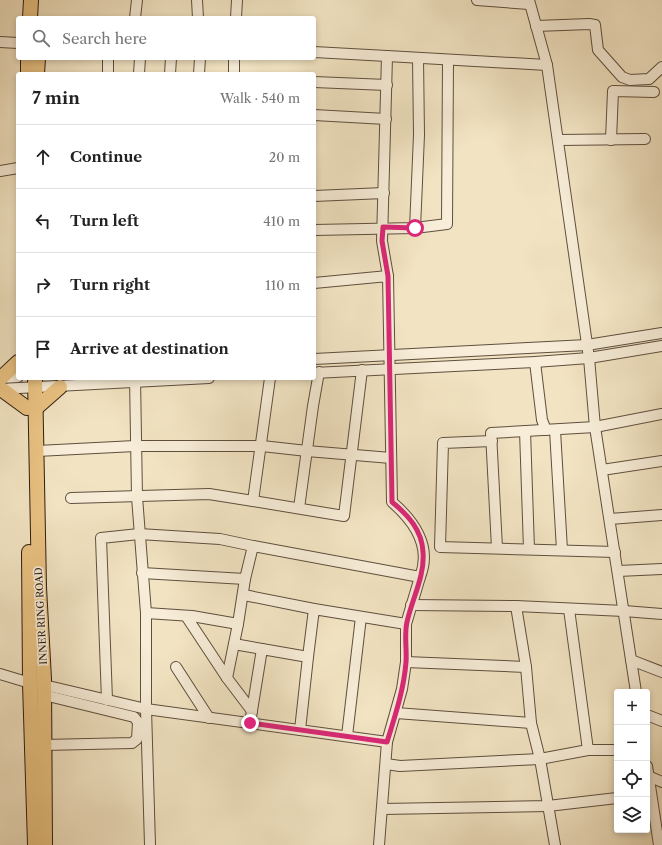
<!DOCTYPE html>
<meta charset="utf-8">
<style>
:root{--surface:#fff;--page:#f2f2f2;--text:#222;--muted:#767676;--line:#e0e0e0}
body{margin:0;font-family:"Libre Caslon Text",serif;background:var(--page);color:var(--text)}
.controls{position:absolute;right:12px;bottom:12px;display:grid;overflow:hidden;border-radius:4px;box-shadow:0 2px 6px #0003}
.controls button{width:36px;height:36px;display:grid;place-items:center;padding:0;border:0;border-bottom:1px solid var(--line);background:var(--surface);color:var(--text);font:20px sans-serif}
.stop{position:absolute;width:12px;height:12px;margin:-9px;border:3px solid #db2777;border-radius:50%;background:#fff}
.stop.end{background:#db2777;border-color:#fff;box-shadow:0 1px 4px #0008}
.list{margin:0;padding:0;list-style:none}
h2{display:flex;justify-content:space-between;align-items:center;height:52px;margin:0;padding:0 16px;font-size:17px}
h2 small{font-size:13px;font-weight:400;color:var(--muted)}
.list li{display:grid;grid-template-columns:26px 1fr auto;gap:12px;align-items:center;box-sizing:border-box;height:64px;padding:0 16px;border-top:1px solid var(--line)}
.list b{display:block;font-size:15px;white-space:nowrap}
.list em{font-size:13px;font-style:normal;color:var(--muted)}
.icon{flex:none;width:22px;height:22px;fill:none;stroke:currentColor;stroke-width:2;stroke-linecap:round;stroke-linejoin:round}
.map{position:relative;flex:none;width:662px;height:845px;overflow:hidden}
.search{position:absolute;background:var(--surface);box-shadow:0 2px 6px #0003;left:16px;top:16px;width:300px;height:44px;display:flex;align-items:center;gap:10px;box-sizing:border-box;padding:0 14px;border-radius:4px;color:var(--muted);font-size:15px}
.panel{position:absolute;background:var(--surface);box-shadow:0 2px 6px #0003;left:16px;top:72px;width:300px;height:308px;border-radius:4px}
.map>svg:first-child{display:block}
</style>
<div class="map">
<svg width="662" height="845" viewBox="0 0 662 845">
<rect width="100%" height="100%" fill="#f2e4c3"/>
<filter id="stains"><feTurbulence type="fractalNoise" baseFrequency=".005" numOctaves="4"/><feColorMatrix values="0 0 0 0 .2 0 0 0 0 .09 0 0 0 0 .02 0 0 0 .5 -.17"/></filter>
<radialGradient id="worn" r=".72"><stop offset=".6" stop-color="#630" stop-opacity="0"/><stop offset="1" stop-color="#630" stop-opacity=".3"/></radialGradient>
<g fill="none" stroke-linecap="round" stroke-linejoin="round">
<defs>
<g id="minor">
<path d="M197,0L198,18"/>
<path d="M477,0L529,4"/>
<path d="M529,0L547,65L589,358L595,427L636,692"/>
<path d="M135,18L137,0"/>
<path d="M236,18L237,0"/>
<path d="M536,26L589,24L595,25L598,50L622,77L630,80L649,79L662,67"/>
<path d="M0,42L18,43"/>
<path d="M314,52L387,56L382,241L388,276"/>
<path d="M387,56L547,65"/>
<path d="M108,58V74"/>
<path d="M139,74L140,58"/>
<path d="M170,74L171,58"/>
<path d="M199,74L200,58"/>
<path d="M234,74V58"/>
<path d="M314,82L387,85"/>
<path d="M314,115L386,119"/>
<path d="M558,140L645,139"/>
<path d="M611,140L613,91L654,92"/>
<path d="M0,171L18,168"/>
<path d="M314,196L384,193"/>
<path d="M415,228L447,224L448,60"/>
<path d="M314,230L415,228L419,135L418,58"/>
<path d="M314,359L587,345L662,333"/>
<path d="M535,362L542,420L546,430H543"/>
<path d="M314,373L535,362L589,358L662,346"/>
<path d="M0,378L18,377"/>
<path d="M135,378L137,497L146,613V709L150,845"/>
<path d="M0,389L209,378"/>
<path d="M555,430L562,550"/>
<path d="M525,431L529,549"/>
<path d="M492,441L443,443L440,547L615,552"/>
<path d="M37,451L135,446H262L307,451L391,458"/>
<path d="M602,470L662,461"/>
<path d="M71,498L209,494L253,501L270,378"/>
<path d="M253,501L344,516L362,370"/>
<path d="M299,508L313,406L319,372"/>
<path d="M610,519L662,515"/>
<path d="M497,548L491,433L595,427L662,414"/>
<path d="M618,571L662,569"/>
<path d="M142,573L245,579"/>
<path d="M244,595L314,609"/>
<path d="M411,605L516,606L526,667L531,723L540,759L555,845"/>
<path d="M516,606L624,611L662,614"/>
<path d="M146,613L192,616L238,624L245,579L253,546L420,577C432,547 414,521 392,502L388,276L314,283"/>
<path d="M186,616L227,678"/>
<path d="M238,624L227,678L252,711"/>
<path d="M234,644L262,649"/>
<path d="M308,657L314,609L406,624"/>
<path d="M631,660L662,672"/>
<path d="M406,662L526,667"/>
<path d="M176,667L209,718"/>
<path d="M0,674L30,683"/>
<path d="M44,685L146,709L387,742L402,689L406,662V624L420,577"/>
<path d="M44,695L134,717L138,722L137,739L132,743L44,745"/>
<path d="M107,700L101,538L139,534L220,539L253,546"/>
<path d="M396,713L531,723"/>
<path d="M647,715L662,721"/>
<path d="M250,723L262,649L308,657L300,730"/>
<path d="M347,736L361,617"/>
<path d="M588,750H617"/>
<path d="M386,764L400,766L540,759L588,750L569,609"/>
<path d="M647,766L659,845"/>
<path d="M648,776L662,782"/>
<path d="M383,809L548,806L617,798"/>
<path d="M379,845L387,742"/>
</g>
<g id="highway">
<path d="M30,18L31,0"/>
<path d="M28,74V58"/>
<path d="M37,74L38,58"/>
<path d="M1,378L18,362"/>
<path d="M35,378L39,587L44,679L45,845"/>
<path d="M1,389L27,408"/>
<path d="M35,409L60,387"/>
<path d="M29,552L30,683L35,845"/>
</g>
</defs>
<use href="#minor" stroke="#5f4f3e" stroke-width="12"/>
<use href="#highway" stroke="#2e1d12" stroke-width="16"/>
<use href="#minor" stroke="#f7edd8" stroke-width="10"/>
<use href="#highway" stroke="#e9c282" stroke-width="14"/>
</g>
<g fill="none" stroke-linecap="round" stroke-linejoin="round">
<path stroke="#db2777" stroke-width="5" d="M250,723L387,742C395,716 404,689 406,662C407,649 404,635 407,622C412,599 425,576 423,552C422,530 408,515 392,502L388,276L382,241L383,227L415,228"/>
</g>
<g text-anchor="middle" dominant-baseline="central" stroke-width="3.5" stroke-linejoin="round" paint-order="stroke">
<g font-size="10" fill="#2e1d12" stroke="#f7edd8">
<text transform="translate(41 616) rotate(-93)">INNER RING ROAD</text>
</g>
</g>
<rect width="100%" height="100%" filter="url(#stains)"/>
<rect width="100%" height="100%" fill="url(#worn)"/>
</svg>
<div class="controls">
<button>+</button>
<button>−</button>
<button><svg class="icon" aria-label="locate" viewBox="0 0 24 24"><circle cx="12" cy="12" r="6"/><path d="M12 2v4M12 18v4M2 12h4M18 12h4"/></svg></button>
<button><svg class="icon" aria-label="layers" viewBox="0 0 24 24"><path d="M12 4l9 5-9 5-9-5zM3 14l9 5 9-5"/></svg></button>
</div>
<div class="stop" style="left:415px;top:228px"></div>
<div class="stop end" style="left:250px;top:723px"></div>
<div class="search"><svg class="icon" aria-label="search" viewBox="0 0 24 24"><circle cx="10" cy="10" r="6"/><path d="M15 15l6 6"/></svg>Search here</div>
<section class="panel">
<h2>7 min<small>Walk · 540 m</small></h2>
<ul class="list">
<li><svg class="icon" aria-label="ahead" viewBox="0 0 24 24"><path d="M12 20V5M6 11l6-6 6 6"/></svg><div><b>Continue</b></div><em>20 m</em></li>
<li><svg class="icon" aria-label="left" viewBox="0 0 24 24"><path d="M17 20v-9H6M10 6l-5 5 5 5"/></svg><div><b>Turn left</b></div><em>410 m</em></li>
<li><svg class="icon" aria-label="right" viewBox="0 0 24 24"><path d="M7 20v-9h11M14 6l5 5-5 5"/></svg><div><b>Turn right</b></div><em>110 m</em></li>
<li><svg class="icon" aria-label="arrive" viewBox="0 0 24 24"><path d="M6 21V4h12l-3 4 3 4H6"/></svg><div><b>Arrive at destination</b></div></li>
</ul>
</section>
</div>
